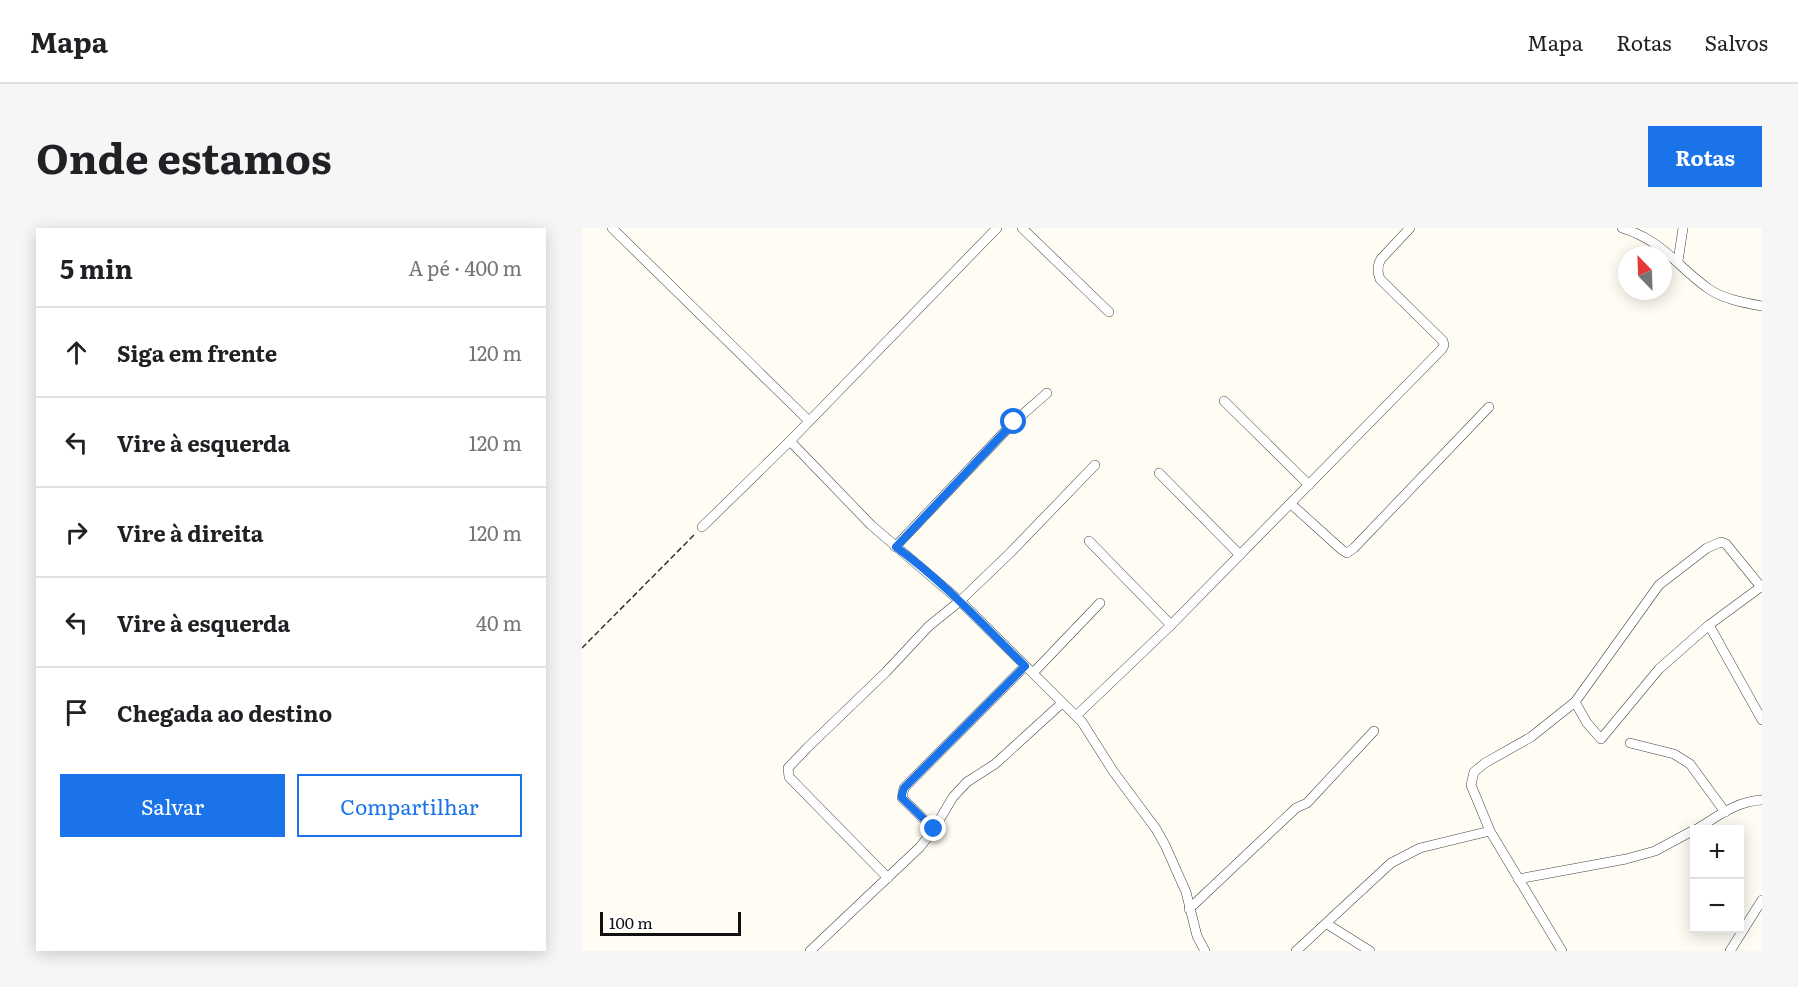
<!DOCTYPE html>
<html lang="pt">
<meta charset="utf-8">
<style>
:root{--surface:#fff;--page:#f6f6f6;--text:#202124;--muted:#757577;--line:#e0e0e0;--accent:#1a73e8}
body{margin:0;font-family:Literata,serif;background:var(--page);color:var(--text)}
.controls{position:absolute;right:18px;bottom:18px;display:grid;overflow:hidden;border-radius:0px;box-shadow:0 3px 15px #0003}
.controls button{width:54px;height:54px;display:grid;place-items:center;padding:0;border:0;border-bottom:2px solid var(--line);background:var(--surface);color:var(--text);font:30px sans-serif}
.compass{position:absolute;left:1036px;top:18px;width:54px;height:54px;border-radius:50%;background:var(--surface);box-shadow:0 3px 15px #0003;rotate:337deg}
.scale{position:absolute;left:18px;bottom:15px;width:141px;box-sizing:border-box;padding-left:6px;border:3px solid #101010;border-top:0;font-size:16px;line-height:21px;white-space:nowrap;color:#101010;-webkit-text-stroke:4px #fff;paint-order:stroke}
.stop{position:absolute;width:18px;height:18px;margin:-14px;border:4px solid #1a73e8;border-radius:50%;background:#fff}
.stop.end{background:#1a73e8;border-color:#fff;box-shadow:0 2px 6px #0008}
.list{margin:0;padding:0;list-style:none}
h2{display:flex;justify-content:space-between;align-items:center;height:78px;margin:0;padding:0 24px;font-size:26px}
h2 small{font-size:20px;font-weight:400;color:var(--muted)}
.list li{display:grid;grid-template-columns:39px 1fr auto;gap:18px;align-items:center;box-sizing:border-box;height:90px;padding:0 24px;border-top:2px solid var(--line)}
.list b{display:block;font-size:22px;white-space:nowrap}
.list em{font-size:20px;font-style:normal;color:var(--muted)}
.actions{display:flex;gap:12px;padding:18px 24px}
.actions a{flex:1;padding:14px 0;border:2px solid var(--accent);border-radius:0px;text-align:center;font-size:21px;color:var(--accent)}
.actions .main{background:var(--accent);color:#fff}
.icon{flex:none;width:33px;height:33px;fill:none;stroke:currentColor;stroke-width:2;stroke-linecap:round;stroke-linejoin:round}
.map{position:relative;flex:none;width:1180px;height:723px;overflow:hidden;border-radius:0px}
header{display:flex;align-items:center;gap:36px;box-sizing:border-box;height:84px;padding:0 30px;background:var(--surface);border-bottom:2px solid var(--line)}
header strong{font-size:28px}
nav{display:flex;gap:33px;margin-inline-start:auto;font-size:21px}
.intro{display:flex;align-items:center;justify-content:space-between;box-sizing:border-box;height:144px;padding:0 36px}
h1{margin:0;font-size:42px}
.button{padding:15px 27px;border-radius:0px;background:var(--accent);color:#fff;font-size:21px;font-weight:700}
main{display:flex;gap:36px;padding:0 36px}
aside{flex:1;background:var(--surface);border-radius:0px;box-shadow:0 3px 15px #0003}
.map>svg:first-child{display:block}
</style>
<header>
<strong>Mapa</strong>
<nav><a>Mapa</a><a>Rotas</a><a>Salvos</a></nav>
</header>
<div class="intro"><h1>Onde estamos</h1><a class="button">Rotas</a></div>
<main>
<aside>
<h2>5 min<small>A pé · 400 m</small></h2>
<ul class="list">
<li><svg class="icon" aria-label="ahead" viewBox="0 0 24 24"><path d="M12 20V5M6 11l6-6 6 6"/></svg><div><b>Siga em frente</b></div><em>120 m</em></li>
<li><svg class="icon" aria-label="left" viewBox="0 0 24 24"><path d="M17 20v-9H6M10 6l-5 5 5 5"/></svg><div><b>Vire à esquerda</b></div><em>120 m</em></li>
<li><svg class="icon" aria-label="right" viewBox="0 0 24 24"><path d="M7 20v-9h11M14 6l5 5-5 5"/></svg><div><b>Vire à direita</b></div><em>120 m</em></li>
<li><svg class="icon" aria-label="left" viewBox="0 0 24 24"><path d="M17 20v-9H6M10 6l-5 5 5 5"/></svg><div><b>Vire à esquerda</b></div><em>40 m</em></li>
<li><svg class="icon" aria-label="arrive" viewBox="0 0 24 24"><path d="M6 21V4h12l-3 4 3 4H6"/></svg><div><b>Chegada ao destino</b></div></li>
</ul>
<div class="actions"><a class="main">Salvar</a><a>Compartilhar</a></div>
</aside>
<div class="map">
<svg width="1180" height="723" viewBox="0 0 1180 723">
<rect width="100%" height="100%" fill="#fffcf3"/>
<g fill="none" stroke-linecap="round" stroke-linejoin="round">
<defs>
<g id="minor">
<path d="M30,0L227,193"/>
<path d="M440,0L527,84"/>
<path d="M1040,0C1082,13 1094,38 1127,61C1141,71 1163,75 1180,78"/>
<path d="M1096,33L1101,0"/>
<path d="M642,173L727,257"/>
<path d="M208,213L289,297L378,373L500,494L531,543L574,601L583,617L604,664L615,708L623,723"/>
<path d="M577,245L658,327"/>
<path d="M709,276L760,322L765,325L772,320L907,179"/>
<path d="M120,299L208,213L415,0"/>
<path d="M507,313L589,397"/>
<path d="M313,319L432,194L465,165"/>
<path d="M1127,397L1180,492"/>
<path d="M451,445L518,375"/>
<path d="M993,474L1005,495L1019,511L1077,441L1127,397L1180,358"/>
<path d="M495,487L586,400L860,121L862,117L861,113L798,51C795,44 795,38 799,31L828,0"/>
<path d="M1048,515L1092,526L1108,536L1143,584"/>
<path d="M352,601L320,570L322,560L443,438"/>
<path d="M1113,602C1135,589 1154,573 1180,572"/>
<path d="M306,650L207,549L206,540L225,520L304,444L347,398L378,373L428,325L513,237"/>
<path d="M936,651L1044,631L1073,623L1112,602"/>
<path d="M607,681L714,580L725,575L792,503"/>
<path d="M745,696L788,723"/>
<path d="M228,723L338,619L352,601L371,569L385,554L413,536L480,475"/>
<path d="M714,723L809,635L838,620L908,603"/>
<path d="M980,723L908,603L889,557L892,544L903,535L949,509L993,474L1077,357L1125,320L1139,314L1144,316L1179,359"/>
<path d="M1148,723L1180,672"/>
</g>
</defs>
<use href="#minor" stroke="#434343" stroke-width="10"/>
<path stroke="#323232" stroke-width="1.5" stroke-dasharray="6 3" stroke-linecap="butt" d="M0,420L113,306"/>
<use href="#minor" stroke="#fff" stroke-width="9"/>
</g>
<g fill="none" stroke-linecap="round" stroke-linejoin="round">
<path stroke="#1a73e8" stroke-width="8" d="M352,601L320,570V566L322,560L443,438C401,397 361,353 314,319L432,194"/>
</g>
</svg>
<div class="controls">
<button>+</button>
<button>−</button>
</div>
<svg class="compass" viewBox="-18 -18 36 36"><path d="M0-13l5 13h-10z" fill="#e53935"/><path d="M0 13l5-13h-10z" fill="#757577"/></svg>
<div class="scale">100 m</div>
<div class="stop" style="left:432px;top:194px"></div>
<div class="stop end" style="left:352px;top:601px"></div>
</div>
</main>
